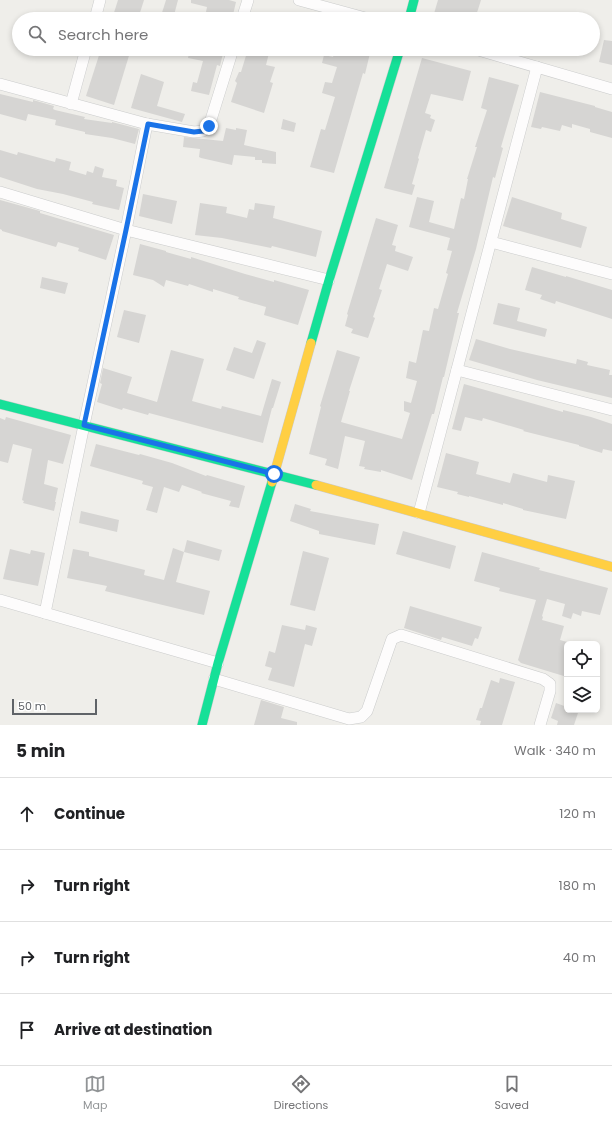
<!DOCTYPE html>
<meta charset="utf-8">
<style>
:root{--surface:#fff;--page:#f6f6f6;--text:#202124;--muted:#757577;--line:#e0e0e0;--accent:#919496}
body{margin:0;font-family:Poppins,sans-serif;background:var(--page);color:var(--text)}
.controls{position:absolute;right:12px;bottom:12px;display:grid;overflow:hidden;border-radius:6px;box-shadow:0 2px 6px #0003}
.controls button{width:36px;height:36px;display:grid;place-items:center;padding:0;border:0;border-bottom:1px solid var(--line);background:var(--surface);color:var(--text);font:20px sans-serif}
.scale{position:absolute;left:12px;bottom:10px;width:85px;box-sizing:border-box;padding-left:4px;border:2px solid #5f6368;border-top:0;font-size:11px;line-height:14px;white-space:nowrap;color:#5f6368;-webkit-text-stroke:3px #fff;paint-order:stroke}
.stop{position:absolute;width:12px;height:12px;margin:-9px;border:3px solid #1a73e8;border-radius:50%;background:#fff}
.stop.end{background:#1a73e8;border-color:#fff;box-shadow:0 1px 4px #0008}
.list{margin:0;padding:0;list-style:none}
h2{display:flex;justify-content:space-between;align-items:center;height:52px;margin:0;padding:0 16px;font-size:17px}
h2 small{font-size:13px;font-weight:400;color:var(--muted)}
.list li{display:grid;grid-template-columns:26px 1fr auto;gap:12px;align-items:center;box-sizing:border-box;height:72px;padding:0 16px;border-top:1px solid var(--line)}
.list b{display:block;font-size:15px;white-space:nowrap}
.list em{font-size:13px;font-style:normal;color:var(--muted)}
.icon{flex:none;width:22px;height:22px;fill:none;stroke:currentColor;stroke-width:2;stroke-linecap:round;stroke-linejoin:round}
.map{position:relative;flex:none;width:612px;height:725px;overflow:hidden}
.search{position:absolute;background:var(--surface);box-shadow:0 2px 6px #0003;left:12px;right:12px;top:12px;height:44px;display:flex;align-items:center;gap:10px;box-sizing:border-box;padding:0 14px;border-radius:22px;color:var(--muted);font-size:15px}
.sheet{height:340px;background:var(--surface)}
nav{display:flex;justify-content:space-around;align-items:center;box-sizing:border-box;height:56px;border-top:1px solid var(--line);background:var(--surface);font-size:11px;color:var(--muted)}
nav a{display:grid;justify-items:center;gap:2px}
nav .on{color:var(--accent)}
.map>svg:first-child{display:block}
</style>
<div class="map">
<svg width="612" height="725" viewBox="0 0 612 725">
<rect width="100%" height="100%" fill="#efeeea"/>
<g fill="#d6d5d3">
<path d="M118,0H144L138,19H112Z"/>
<path d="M166,0H178L173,19H160Z"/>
<path d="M191,0H229L236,2L232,19H211L205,17L207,7L191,3Z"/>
<path d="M438,0H481L475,19H440L433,17Z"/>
<path d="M604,40L612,41V65L599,62Z"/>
<path d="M101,49H131L114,105L86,96Z"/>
<path d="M190,49H224L220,66L217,65L209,95L191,91L193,82L197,83L203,61L188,58Z"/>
<path d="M248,49H270L266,65L275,67L270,82L273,83L264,113L231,102L237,83L235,81L239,72H241Z"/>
<path d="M335,49H371L365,74L363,73L334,173L310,167L321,129L325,130L335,97L322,93L325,82L332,83L337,67L322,63L324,55L333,57Z"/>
<path d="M422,58L471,71L463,101L431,94L425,113L431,115L430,118L435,120L431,132L426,130L418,158L419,159L412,184L415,185L412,195L384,188Z"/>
<path d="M141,74L164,82L157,106L185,114L182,122L131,108Z"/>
<path d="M489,77L519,85L501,147L503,148L495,178L493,177L476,249L457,313H459L444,377H443L434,414H432L412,480L381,470V472L364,469L365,467L359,466L365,441L345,436L338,469L325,465L327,459L309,454L321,407L320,406L337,350L360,357L349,391H350L341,422L402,439L410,413L404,411V401L411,403L417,381L406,378L409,361L416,363L423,330L429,331L434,308L438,309L448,274L446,273L452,251L447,250L450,238L409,227L417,197L434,201L429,222L454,229L461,198L464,199L468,179H467L477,147H475L487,110L481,108Z"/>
<path d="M540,92L595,106V107L612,112V138L590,132V129L572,124V128L562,125L560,131L542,127L541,129L531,127Z"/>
<path d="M0,94L33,102V100L54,106L53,109L55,110L85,117L84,119L112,123V122L139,129L135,144L112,138L85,134V132L55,125L56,120L28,114L26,121L0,114Z"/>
<path d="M283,119L296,123L294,132L281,129Z"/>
<path d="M226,128L236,130V128L247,130L244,145L276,152V164L262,163V160H255V157L234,155L232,165L201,158L199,157L200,149L183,147L184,137L223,141Z"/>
<path d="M0,150L17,155L18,152L55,162L56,158L64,160L71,162L69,170L86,175L87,171L93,173L95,166L104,169L102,177L117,180L116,186L124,188L119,210L92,204L93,202L63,194L37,189L0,177Z"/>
<path d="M143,194L177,201L172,224L139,216Z"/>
<path d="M512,197L562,213L561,219L587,227L581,248L503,226Z"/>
<path d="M0,200L40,211V213L114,235L106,260L78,251L79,248L58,242L56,247L2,231V230L0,229Z"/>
<path d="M200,203L227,207L226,213L247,218L249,209L254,210L255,203L275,206L273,218L322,231L316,257L272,246L271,248L222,238L195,235Z"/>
<path d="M376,218L398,225L392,245L396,246L395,251L413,257L408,271L387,264L379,289L382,290L373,317L375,318L368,338L351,333L353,329L345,326L348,315L347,314Z"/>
<path d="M140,244L166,251V252L191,259V257L245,274L274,282V280L309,290L298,325L264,315L266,307L238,299L239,297L213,289V292L189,284L188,286L166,280L164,287L153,280L133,275Z"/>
<path d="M532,267L566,277V276L612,290V319L556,301L555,304L540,299L542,295L525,290Z"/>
<path d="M42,277L68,283L65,294L40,288Z"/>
<path d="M498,303L520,308L517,321L547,329L545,337L493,324Z"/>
<path d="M124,310L146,315L139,343L117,337Z"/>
<path d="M476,339L510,349L576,364L577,359L588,362L587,365L610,370L609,375H612V398L537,380L469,360Z"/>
<path d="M257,340L266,343L254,379L226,370L234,347L252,353Z"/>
<path d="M171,350L204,359L192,401L221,409L222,406L261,416L272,379L281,382L273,408H272L263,443L149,413L148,415L123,408L122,410L97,402L102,384L100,383L103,368L132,377L127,393L157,402Z"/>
<path d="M464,384L563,412V410L591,417L612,424V451L603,449L602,453L579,446V445L523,431L524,430L483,418L482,421L465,417L461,431L452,429Z"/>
<path d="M6,417L71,435L63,464L48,460L44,484L58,488L55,502H56L54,511L23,503L24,501L22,500L32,449L13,444L8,463L0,461V418L5,420Z"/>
<path d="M96,444L139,455L140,454L172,463L206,476L207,475L245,486L239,508L229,506L231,501L201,493L202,492L182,485L179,492L164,487L157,513L146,510L153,487L142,484L143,481L90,466Z"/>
<path d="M446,453L479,462L476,474L510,483L513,473L547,482L548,475L575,481L566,519L523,510V509L503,503V505L469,496V497L457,494L458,492L437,487Z"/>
<path d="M295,504L311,509L310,511L379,524L375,545L319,534V531L290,521Z"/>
<path d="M81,511L119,520L117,532L79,523Z"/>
<path d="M403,531L456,546L450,569L396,554Z"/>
<path d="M187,540L222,550L219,561L184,552Z"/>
<path d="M173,548L184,552L176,582L210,591L204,615L105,591L107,586L67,578L73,549L89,552V556L145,570L144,575L164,580Z"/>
<path d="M10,549L30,554L31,550L45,553L38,586L3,579Z"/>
<path d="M303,551L329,558L315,611L290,605Z"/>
<path d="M482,552L540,568L539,570L608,588L600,615L582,611L581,616L573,613L571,619L562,616L565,604L547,599L542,616L543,617L542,620L564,626L560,640L567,642V677L521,663L518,660L536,600L499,591L500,588L474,581Z"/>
<path d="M410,606L482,627L478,639L475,638L472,646L442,637L441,640L404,628Z"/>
<path d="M282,625L305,630L306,625L317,628L312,646L305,644L294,687L268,680L272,668L265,666L269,651L275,653Z"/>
<path d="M500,678L515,682L502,725H480L481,721L476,720L480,708H482L491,680L499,683Z"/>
<path d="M261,700L284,707L281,718L297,722V725H254Z"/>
<path d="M556,703L567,707V710H579L574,725H557L558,721L551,718Z"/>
</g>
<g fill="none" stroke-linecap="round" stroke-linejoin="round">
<defs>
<g id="street">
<path d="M299,0L369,19"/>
<path d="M95,19L100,0"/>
<path d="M242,19L248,0"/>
<path d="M475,49L612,89"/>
<path d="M0,84L147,124L194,132L203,131L209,126L233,49"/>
<path d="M71,104L86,49"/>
<path d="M0,192L126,230L329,280"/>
<path d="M491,242L612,274"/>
<path d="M457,370L612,410"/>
<path d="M419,513L537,67"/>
<path d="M0,600L218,663"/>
<path d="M45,613L84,425L126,230L147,124"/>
<path d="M214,679L349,719L361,717L367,711L392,639L401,635L543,679L550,684V691L540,725"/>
</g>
<g id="fast">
<path d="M409,19L414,0"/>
<path d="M311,343L329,280L400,49"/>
<path d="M0,404L316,485"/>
<path d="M202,725L218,663L272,482"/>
</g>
<g id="slow">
<path d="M272,482L311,343"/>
<path d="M316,485L612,567"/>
</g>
</defs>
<use href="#street" stroke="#cbcccc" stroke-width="12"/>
<use href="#fast" stroke="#cacacb" stroke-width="10"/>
<use href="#slow" stroke="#cacacb" stroke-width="10"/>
<use href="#street" stroke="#fdfcfc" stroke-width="11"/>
<use href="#fast" stroke="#16e098" stroke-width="9"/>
<use href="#slow" stroke="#ffcf43" stroke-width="9"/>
</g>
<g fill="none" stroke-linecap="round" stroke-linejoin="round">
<path stroke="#1a73e8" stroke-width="5" d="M209,126L203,131L194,132L148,124L126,230L84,425L274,474"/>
</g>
</svg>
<div class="controls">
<button><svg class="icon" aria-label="locate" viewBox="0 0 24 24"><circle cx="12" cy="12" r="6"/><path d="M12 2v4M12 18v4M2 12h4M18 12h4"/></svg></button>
<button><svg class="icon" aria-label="layers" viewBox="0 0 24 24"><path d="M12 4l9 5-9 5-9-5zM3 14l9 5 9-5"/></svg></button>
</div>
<div class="scale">50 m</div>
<div class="stop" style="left:274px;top:474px"></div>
<div class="stop end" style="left:209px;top:126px"></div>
<div class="search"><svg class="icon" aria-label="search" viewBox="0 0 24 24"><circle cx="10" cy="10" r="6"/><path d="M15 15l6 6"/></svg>Search here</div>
</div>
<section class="sheet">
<h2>5 min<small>Walk · 340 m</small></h2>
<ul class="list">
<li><svg class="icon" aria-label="ahead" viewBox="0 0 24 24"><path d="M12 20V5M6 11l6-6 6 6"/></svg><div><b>Continue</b></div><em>120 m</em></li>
<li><svg class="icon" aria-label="right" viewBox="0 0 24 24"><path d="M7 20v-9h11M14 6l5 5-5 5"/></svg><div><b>Turn right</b></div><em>180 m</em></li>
<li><svg class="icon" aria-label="right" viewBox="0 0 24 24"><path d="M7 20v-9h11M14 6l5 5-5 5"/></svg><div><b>Turn right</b></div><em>40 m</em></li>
<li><svg class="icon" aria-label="arrive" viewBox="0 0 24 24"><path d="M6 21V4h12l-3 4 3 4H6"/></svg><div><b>Arrive at destination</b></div></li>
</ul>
</section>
<nav>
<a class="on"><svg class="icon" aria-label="map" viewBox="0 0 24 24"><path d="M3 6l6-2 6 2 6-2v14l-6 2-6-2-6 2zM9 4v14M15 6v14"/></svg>Map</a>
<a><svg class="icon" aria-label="directions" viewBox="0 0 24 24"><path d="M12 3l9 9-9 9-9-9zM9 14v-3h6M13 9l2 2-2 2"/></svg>Directions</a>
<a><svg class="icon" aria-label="saved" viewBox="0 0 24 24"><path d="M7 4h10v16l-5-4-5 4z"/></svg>Saved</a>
</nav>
